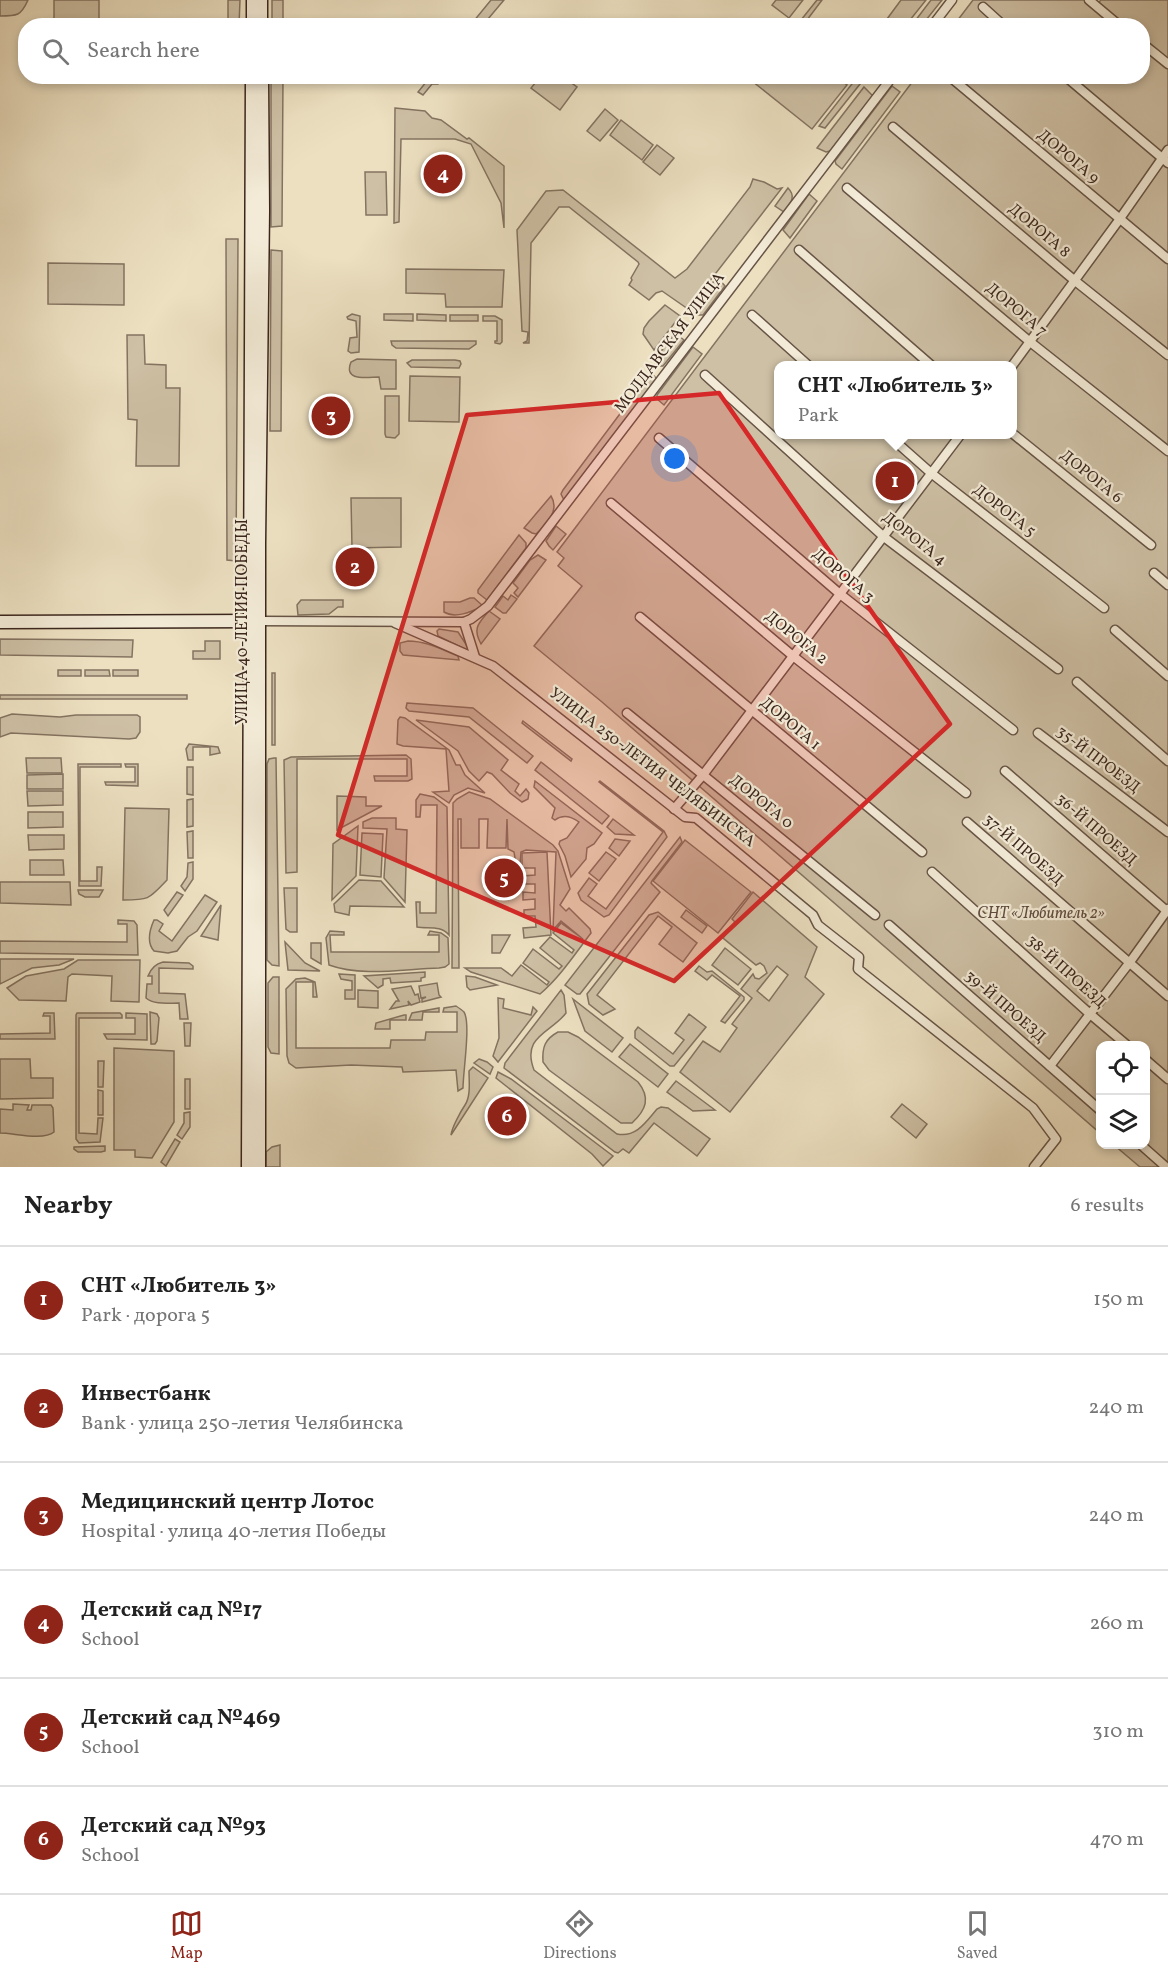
<!DOCTYPE html>
<meta charset="utf-8">
<style>
:root{--surface:#fff;--page:#f6f6f6;--text:#222;--muted:#767676;--line:#e0e0e0;--accent:#8f2418}
body{margin:0;font-family:Vollkorn,serif;background:var(--page);color:var(--text)}
.controls{position:absolute;right:18px;bottom:18px;display:grid;overflow:hidden;border-radius:12px;box-shadow:0 3px 9px #0003}
.controls button{width:54px;height:54px;display:grid;place-items:center;padding:0;border:0;border-bottom:2px solid var(--line);background:var(--surface);color:var(--text);font:30px sans-serif}
.you{position:absolute;left:675px;top:459px;width:21px;height:21px;margin:-15px;border:4px solid #fff;border-radius:50%;background:#1a73e8;box-shadow:0 0 0 9px #1a73e833}
.badge{display:grid;place-items:center;width:39px;height:39px;border-radius:50%;background:var(--accent);color:#fff;font-size:20px;font-weight:700}
.pin{position:absolute;translate:-50% -50%;border:3px solid #fff;box-shadow:0 2px 6px #0006}
.popup{position:absolute;left:774px;top:361px;width:243px;height:78px;box-sizing:border-box;display:grid;place-content:center;border-radius:12px;background:var(--surface);filter:drop-shadow(0 2px 4px #0005);font-size:20px;white-space:nowrap;color:var(--muted)}
.popup b{font-size:22px;color:var(--text)}
.popup::after{content:'';position:absolute;left:50%;top:100%;margin-left:-12px;border:12px solid transparent;border-top-color:var(--surface)}
.list{margin:0;padding:0;list-style:none}
h2{display:flex;justify-content:space-between;align-items:center;height:78px;margin:0;padding:0 24px;font-size:26px}
h2 small{font-size:20px;font-weight:400;color:var(--muted)}
.list li{display:grid;grid-template-columns:39px 1fr auto;gap:18px;align-items:center;box-sizing:border-box;height:108px;padding:0 24px;border-top:2px solid var(--line)}
.list b{display:block;font-size:22px;white-space:nowrap}
.list p{margin:0;font-size:20px;white-space:nowrap;color:var(--muted)}
.list em{font-size:20px;font-style:normal;color:var(--muted)}
.icon{flex:none;width:33px;height:33px;fill:none;stroke:currentColor;stroke-width:2;stroke-linecap:round;stroke-linejoin:round}
.map{position:relative;flex:none;width:1168px;height:1167px;overflow:hidden}
.search{position:absolute;background:var(--surface);box-shadow:0 3px 9px #0003;left:18px;right:18px;top:18px;height:66px;display:flex;align-items:center;gap:15px;box-sizing:border-box;padding:0 21px;border-radius:24px;color:var(--muted);font-size:22px}
.sheet{height:726px;background:var(--surface)}
nav{display:flex;justify-content:space-around;align-items:center;box-sizing:border-box;height:84px;border-top:2px solid var(--line);background:var(--surface);font-size:16px;color:var(--muted)}
nav a{display:grid;justify-items:center;gap:3px}
nav .on{color:var(--accent)}
.map>svg:first-child{display:block}
</style>
<div class="map">
<svg width="1168" height="1167" viewBox="0 0 1168 1167">
<rect width="100%" height="100%" fill="#ece0c1"/>
<filter id="stains"><feTurbulence type="fractalNoise" baseFrequency=".00333" numOctaves="4"/><feColorMatrix values="0 0 0 0 .2 0 0 0 0 .09 0 0 0 0 .02 0 0 0 .5 -.17"/></filter>
<radialGradient id="worn" r=".72"><stop offset=".6" stop-color="#630" stop-opacity="0"/><stop offset="1" stop-color="#630" stop-opacity=".3"/></radialGradient>
<g fill="#cec0a5" stroke="#847361" stroke-width="1.5" fill-rule="evenodd">
<path d="M0,0H28C21,16 17,16 0,16Z"/>
<rect x="54" y="0" width="45" height="25"/>
<path d="M228,0H240L239,25H228Z"/>
<rect x="272" y="0" width="11" height="25"/>
<path d="M491,0H504L483,25H478L473,22Z"/>
<path d="M776,0H803L789,18L772,5Z"/>
<path d="M817,0H822L807,20L813,25H806L801,20Z"/>
<path d="M901,0H926L906,25H889L887,19Z"/>
<path d="M931,0H942L922,25H912Z"/>
<path d="M973,0H1094L1098,3L1101,0H1168V1167H1140L1114,1145L1146,1144V1046H1100V1133L602,702L534,646L582,586L558,566L564,558L557,552L916,77L1142,76V26L954,25ZM778,366H1012V434H778Z"/>
<path d="M431,76L444,77L438,84H432L423,95L418,92Z"/>
<path d="M271,77H283L282,226L271,227Z"/>
<path d="M540,77H563L577,87L560,110L531,88Z"/>
<path d="M747,77H836L847,85L812,129Z"/>
<path d="M855,80L860,84L825,128L819,126Z"/>
<path d="M892,86L900,92L842,169L836,164L835,161Z"/>
<path d="M864,87L873,96L871,99L830,151L826,152L817,148Z"/>
<path d="M395,108L425,111L432,118L441,120L467,139L469,138L504,166V228L501,203L471,144L455,139H401L399,222L394,223Z"/>
<path d="M605,109L618,120L600,141L587,131Z"/>
<path d="M621,120L653,145L642,160L610,135Z"/>
<path d="M657,145L674,158L660,175L643,162Z"/>
<path d="M365,172H386L387,215H366Z"/>
<path d="M753,179L764,182L777,189L782,188L688,309L662,291L656,293L649,300L629,285L632,280L631,278L639,264L638,262L569,207H559L531,243L529,343H523L527,341L528,332L522,331L517,230L546,191L563,190L675,278L687,269L750,187Z"/>
<path d="M788,188C797,197 790,204 784,212L775,206Z"/>
<path d="M809,194L817,201L790,238L783,230Z"/>
<path d="M226,239H238L236,561L227,560Z"/>
<path d="M271,250L282,251L281,431H270Z"/>
<path d="M48,263L124,264V305L48,304Z"/>
<path d="M406,269L504,270L502,307H446L445,294L406,293Z"/>
<path d="M717,277L725,286L703,315H697L691,311Z"/>
<path d="M665,305L680,316L654,350L643,334L644,328L649,321Z"/>
<path d="M352,314L360,316L359,352L351,353L348,351L350,338L357,337L356,321L348,319L347,317Z"/>
<path d="M384,314H413V321L384,320Z"/>
<path d="M417,314L446,315V321L417,320Z"/>
<rect x="450" y="315" width="28" height="6"/>
<path d="M483,316H495L502,320V342L500,344L495,343V341H497V321H483Z"/>
<path d="M675,333L684,340L663,366H654L659,354Z"/>
<path d="M127,335H144L145,364L166,365V388H180L179,466H136L137,420L128,419Z"/>
<path d="M391,341H476V344L469,349L396,348L392,345Z"/>
<path d="M693,347L702,354L664,405L657,399V395Z"/>
<path d="M357,359L396,360V389H381L379,377C367,377 343,382 351,362Z"/>
<path d="M412,360H455L460,361L461,364L459,368L411,367L407,363Z"/>
<path d="M649,375H653L657,379L564,500L561,494L563,490Z"/>
<path d="M410,376L460,377L459,422L409,421Z"/>
<path d="M385,396H399V434L395,438L386,437L385,434Z"/>
<path d="M551,496C560,510 547,524 536,534L532,533L524,528Z"/>
<path d="M351,498H401V547L352,548Z"/>
<path d="M556,526L566,534L553,550L549,546L546,541Z"/>
<path d="M519,535L526,543V548L487,600L478,593V590Z"/>
<path d="M538,555L546,560L518,597L514,593L518,588L513,583L530,560Z"/>
<path d="M511,595L517,599L506,613H503L495,607L503,596L508,600Z"/>
<path d="M470,598H474L483,606C471,612 455,619 444,612V602H460Z"/>
<path d="M301,600H343V607H338L329,614L298,615L297,605Z"/>
<path d="M489,611L500,619L481,644C472,628 479,623 489,611Z"/>
<path d="M439,629L458,632L471,652L438,636L437,631Z"/>
<path d="M0,639L133,640L132,657L0,655Z"/>
<path d="M205,641H220V659H193V651H205Z"/>
<path d="M408,641C426,641 441,649 458,656L459,660L403,655L400,651V643Z"/>
<rect x="58" y="670" width="23" height="6"/>
<path d="M85,670H109L110,676H85Z"/>
<rect x="113" y="670" width="25" height="6"/>
<rect x="272" y="673" width="3" height="72"/>
<rect x="0" y="695" width="187" height="4"/>
<path d="M407,703L473,708L533,756L527,763L469,717L409,711L406,708Z"/>
<path d="M12,714L60,717L76,715H137L140,717V732L136,738L129,739L11,733L0,737V718Z"/>
<path d="M400,717L405,718L449,750L456,765H460L465,775L485,793L468,788L454,795L449,803L433,792L449,791L446,749L403,746L397,744L398,720Z"/>
<path d="M416,720L469,727L508,760L501,770L519,784L515,791L520,796L526,789L529,793L528,799L522,802L510,793L492,774L487,772L479,781L469,771L458,751Z"/>
<path d="M523,721L572,759L571,761L522,723Z"/>
<path d="M189,744L218,747L220,753L210,755V747H193V760H188L186,749Z"/>
<path d="M406,755L411,759L412,779L408,781H375L374,776H407V759H297V872L286,873L284,760L291,757Z"/>
<path d="M26,758H61L62,773H27Z"/>
<path d="M274,758H276L279,966L272,965L267,960V764L269,759Z"/>
<path d="M541,762L609,816L602,824L535,770Z"/>
<path d="M78,764H121V767H80V881H97V867H102L101,886H79Z"/>
<path d="M125,764H138V786L106,785L105,782H135V767H126Z"/>
<path d="M187,767H193V795L187,794Z"/>
<path d="M63,774V789H27V775Z"/>
<path d="M535,781L602,833L594,844L587,848L586,859L571,877L565,856L559,844L560,841L567,838L579,822C572,817 563,814 555,820L552,818L555,808L534,787Z"/>
<path d="M600,781L664,831L667,837L609,915L604,917L581,900L578,893L589,878L597,884L588,896L606,909L663,832L599,782Z"/>
<path d="M27,791H63V805L28,806Z"/>
<path d="M469,792L490,799L553,845L558,851L570,889L560,905L566,911L569,908L590,929L591,933C575,954 560,977 540,994L471,972L465,968H501L512,976L521,965L547,985L549,982L523,963L533,949L559,969L562,966L540,948L550,937L572,953L574,950L553,933L561,923L583,939L561,921L553,930L556,852L526,850L521,852L520,865L516,864L514,852L508,849L507,819L506,848H487L488,819H479V848H461V819H458L459,968H452L453,803L457,799Z"/>
<path d="M420,794L434,797L447,807L449,935C441,925 428,929 417,927L416,902H420V913H436L437,805H421L420,817H416V800Z"/>
<path d="M337,796L366,797V806H382L337,830Z"/>
<path d="M193,799V826L187,827V800Z"/>
<path d="M125,808L169,809L167,880C149,899 150,900 123,900Z"/>
<path d="M28,812H63V827L28,828Z"/>
<path d="M372,818H396V829L407,830L405,902L384,878L387,829L363,828V822Z"/>
<path d="M613,819L634,835L615,834L607,827Z"/>
<path d="M358,826L356,876L332,900L333,844Z"/>
<path d="M193,831V858H188L187,832Z"/>
<path d="M362,833L383,834L381,877L360,875Z"/>
<path d="M28,835H64V849L29,850Z"/>
<path d="M680,837L682,842L652,881L651,883L660,892L580,994H577L565,985Z"/>
<path d="M615,839L630,841L619,856L609,848Z"/>
<path d="M685,840L751,892L718,933L653,881Z"/>
<path d="M547,852L551,935L524,938L523,928L536,927L535,916H524V910L535,909V899L523,900V892L535,893V884H523L522,876L535,875V868H522V853Z"/>
<path d="M606,852L616,859L599,881L589,873Z"/>
<path d="M30,860H63L64,875H30Z"/>
<path d="M193,862V879L185,891L181,886L187,877L188,863Z"/>
<path d="M359,880L381,881L404,907L350,906L349,915L335,912L334,904Z"/>
<path d="M0,882H70L71,905L0,903Z"/>
<path d="M284,888H297V932H290L286,929Z"/>
<path d="M78,890H103L99,897H85L79,894Z"/>
<path d="M177,892L183,895L168,916L164,910Z"/>
<path d="M753,892L817,947L805,977L824,994L730,1112L680,1072L703,1041L720,1052L737,1028L732,1024L752,998L741,989L753,974L755,978L759,979L767,973L764,966L760,963L756,965L723,938L735,922L732,919ZM777,966L788,975L769,1001L757,991Z"/>
<path d="M205,895L217,902L197,931L188,937L177,951L168,953L154,951C146,942 150,929 154,920H157L163,924L159,931L172,941Z"/>
<path d="M221,905L218,940L201,936Z"/>
<path d="M686,910L707,926L702,933L681,917Z"/>
<path d="M658,912L697,943L683,962L659,944L672,927L658,916L597,995L615,1009L603,1015L589,1004L587,994L649,915Z"/>
<path d="M118,920L134,921L137,925L138,955L0,953V941L127,942V924H118Z"/>
<path d="M330,931L344,932V935H330L331,952H439V935H428L430,931L441,933L448,938L449,964L445,967L439,968C403,969 362,977 329,965L326,938Z"/>
<path d="M492,935H510L500,953H492Z"/>
<path d="M285,942L305,963L320,971L288,970Z"/>
<path d="M311,943H321V964L311,958Z"/>
<path d="M725,948L751,969L738,985L712,965Z"/>
<path d="M0,959H74L59,965L32,968L0,984Z"/>
<path d="M78,960H140L139,1002L111,1001L112,976L72,974L68,977L66,1001L19,1000L7,988L26,976L64,969Z"/>
<path d="M163,962L189,963L193,966V969L159,968V993L185,994L188,1019H180L179,1003C168,1003 154,1005 146,998L147,984H152V976H148C151,968 155,964 163,962Z"/>
<path d="M699,966L707,972L712,971L744,997V1000L725,1023L721,1021L740,996L712,975L707,980L695,971Z"/>
<path d="M425,972V977L421,978V981L391,983L390,978L383,979V985L378,988L364,976Z"/>
<path d="M339,974L355,975V999H345V990H352V981L341,979Z"/>
<path d="M466,976L475,977L497,985L470,990L467,987Z"/>
<path d="M273,977H279V1054L271,1053L268,1047V983Z"/>
<path d="M305,978L315,982L317,997H313V982H296V1048H390L391,1040H425L426,1032H457V1012H443L444,1008L456,1006C459,1008 462,1010 464,1012C471,1023 463,1072 463,1088L458,1091L456,1070L403,1072L402,1067L351,1065L296,1068L289,1063L287,1056L286,989L296,979Z"/>
<path d="M437,983L439,995L441,997L422,1002V999L426,997L421,998L419,986Z"/>
<path d="M411,986L415,995L418,994L420,1002L411,1005L408,1001L409,1005L390,1009L396,1001H399L392,989Z"/>
<path d="M358,990L378,991V1008L358,1007Z"/>
<path d="M561,990L564,995L566,1013C551,1033 521,1036 534,1070L617,1134C636,1138 646,1122 657,1109L661,1107L668,1108L710,1139L697,1156L654,1123L629,1153L623,1149L618,1153L615,1152L504,1068L505,1063Z"/>
<path d="M498,998L504,999L503,1008L531,1015L533,1007L537,1011L498,1062L493,1056L499,1038Z"/>
<path d="M573,999L623,1038L612,1052L585,1031Z"/>
<path d="M439,1008V1012H423L422,1020H409L412,1013Z"/>
<path d="M150,1012L157,1014L159,1018L157,1041L155,1044H151Z"/>
<path d="M44,1013H54L55,1039H0V1034L50,1033V1016H43Z"/>
<path d="M77,1013H120L122,1015V1018H79V1133L97,1134L98,1118H103L100,1142L79,1143L76,1139V1015Z"/>
<path d="M126,1013L147,1014V1040L107,1039L104,1034H135V1018H126Z"/>
<path d="M689,1014L706,1027L674,1066H670L635,1038V1031L638,1027L673,1054L684,1040L675,1033Z"/>
<path d="M404,1015H406V1020H390V1029H375L376,1023Z"/>
<path d="M184,1023H191L190,1046H185Z"/>
<path d="M558,1032H568L578,1037L638,1082C651,1098 646,1110 632,1123H621L549,1070L543,1062C542,1047 545,1039 558,1032Z"/>
<path d="M630,1044L668,1074L658,1087L619,1057Z"/>
<path d="M114,1048L174,1051V1122L152,1158L135,1157V1150H114Z"/>
<path d="M0,1059H30L31,1078H53V1098L0,1099Z"/>
<path d="M479,1059L487,1062L493,1067L490,1074L474,1063Z"/>
<path d="M98,1061H104L103,1087H98Z"/>
<path d="M473,1067L488,1078L451,1135C452,1127 461,1111 465,1105C471,1096 469,1081 469,1071Z"/>
<path d="M498,1072L511,1079L613,1156L603,1166L592,1154L496,1078Z"/>
<rect x="185" y="1079" width="5" height="30"/>
<path d="M676,1081L715,1110L693,1111L667,1092Z"/>
<path d="M98,1090L103,1091V1115H98Z"/>
<path d="M13,1104L29,1105L27,1110H31L32,1105H51L53,1108L54,1132C43,1141 14,1133 0,1133V1109L13,1110Z"/>
<path d="M902,1104L927,1124L916,1138L891,1117Z"/>
<path d="M190,1112V1127L182,1139L177,1135L184,1123V1113Z"/>
<path d="M175,1139L180,1142L166,1166L161,1162Z"/>
<path d="M280,1145V1167H266V1152L272,1147Z"/>
<path d="M105,1146V1151L101,1152H78L74,1149V1147Z"/>
</g>
<g fill="none" stroke-linecap="round" stroke-linejoin="round">
<defs>
<g id="street">
<path d="M1089,0L1120,26"/>
<path d="M983,7L1004,26"/>
<path d="M932,26L952,0"/>
<path d="M1142,43L1168,64"/>
<path d="M949,76L1168,259"/>
<path d="M1065,76L1168,163"/>
<path d="M893,127L1074,280L1168,355"/>
<path d="M847,188L1029,341L1168,451"/>
<path d="M799,250L932,366"/>
<path d="M752,315L809,366"/>
<path d="M1012,366L1119,220L1168,150"/>
<path d="M705,375L884,537L1058,669"/>
<path d="M1012,433L1151,545"/>
<path d="M887,434L931,473L1104,608"/>
<path d="M659,438L840,594L1013,730"/>
<path d="M611,503L793,656L966,793"/>
<path d="M1154,573L1168,585"/>
<path d="M640,617L922,852"/>
<path d="M259,621L464,622L471,619L488,606L893,76"/>
<path d="M464,622L475,657"/>
<path d="M395,623L493,666L685,817L696,818L813,915L818,925L859,957L858,969L1033,1108L1056,1139L1034,1167"/>
<path d="M1115,630L1168,676"/>
<path d="M1077,682L1168,761"/>
<path d="M627,713L875,915"/>
<path d="M1038,733L1168,832"/>
<path d="M1005,771L1168,912"/>
<path d="M674,809L703,775L961,434"/>
<path d="M967,822L1168,996"/>
<path d="M932,872L1090,1014L1128,1046"/>
<path d="M889,925L1100,1110"/>
<path d="M1146,1060L1168,1079"/>
<path d="M1050,1066L1130,962L1168,909"/>
<path d="M1140,1144L1166,1167"/>
</g>
<g id="secondary">
<path d="M261,0V26"/>
<path d="M253,26V0"/>
<path d="M0,622L255,621"/>
<path d="M248,1167L252,76"/>
<path d="M259,1167V544L263,211L262,76"/>
</g>
</defs>
<use href="#street" stroke="#675446" stroke-width="11"/>
<use href="#secondary" stroke="#3b261d" stroke-width="15"/>
<use href="#street" stroke="#f3ebd7" stroke-width="8"/>
<use href="#secondary" stroke="#f3ebd7" stroke-width="12"/>
</g>
<path fill="#d62828" fill-opacity="0.2" stroke="#d62828" stroke-width="4.5" stroke-linejoin="round" d="M719,393L950,724L674,981L338,835L467,415Z"/>
<g text-anchor="middle" dominant-baseline="central" stroke-width="4.5" stroke-linejoin="round" paint-order="stroke">
<g font-size="16" fill="#3b261d" stroke="#f3ebd7">
<text transform="translate(1068 157) rotate(40)">ДОРОГА 9</text>
<text transform="translate(1039 231) rotate(40)">ДОРОГА 8</text>
<text transform="translate(1016 310) rotate(40)">ДОРОГА 7</text>
<text transform="translate(670 343) rotate(-53)">МОЛДАВСКАЯ УЛИЦА</text>
<text transform="translate(1091 477) rotate(39)">ДОРОГА 6</text>
<text transform="translate(1004 511) rotate(38)">ДОРОГА 5</text>
<text transform="translate(914 539) rotate(38)">ДОРОГА 4</text>
<text transform="translate(843 576) rotate(40)">ДОРОГА 3</text>
<text transform="translate(243 622) rotate(-90)">УЛИЦА 40-ЛЕТИЯ ПОБЕДЫ</text>
<text transform="translate(796 638) rotate(39)">ДОРОГА 2</text>
<text transform="translate(790 724) rotate(40)">ДОРОГА 1</text>
<text transform="translate(1098 760) rotate(37)">35-Й ПРОЕЗД</text>
<text transform="translate(652 768) rotate(37)">УЛИЦА 250-ЛЕТИЯ ЧЕЛЯБИНСКА</text>
<text transform="translate(761 802) rotate(39)">ДОРОГА 0</text>
<text transform="translate(1096 830) rotate(41)">36-Й ПРОЕЗД</text>
<text transform="translate(1023 850) rotate(41)">37-Й ПРОЕЗД</text>
<text transform="translate(1066 972) rotate(42)">38-Й ПРОЕЗД</text>
<text transform="translate(1005 1007) rotate(41)">39-Й ПРОЕЗД</text>
</g>
<g font-size="16" font-style="italic" fill="#604c3f" stroke="#f3ebd7">
<text x="1041" y="914">СНТ «Любитель 2»</text>
</g>
</g>
<rect width="100%" height="100%" filter="url(#stains)"/>
<rect width="100%" height="100%" fill="url(#worn)"/>
</svg>
<div class="controls">
<button><svg class="icon" aria-label="locate" viewBox="0 0 24 24"><circle cx="12" cy="12" r="6"/><path d="M12 2v4M12 18v4M2 12h4M18 12h4"/></svg></button>
<button><svg class="icon" aria-label="layers" viewBox="0 0 24 24"><path d="M12 4l9 5-9 5-9-5zM3 14l9 5 9-5"/></svg></button>
</div>
<div class="you"></div>
<div class="pin badge" style="left:895px;top:481px">1</div>
<div class="popup"><b>СНТ «Любитель 3»</b>Park</div>
<div class="pin badge" style="left:355px;top:567px">2</div>
<div class="pin badge" style="left:331px;top:416px">3</div>
<div class="pin badge" style="left:443px;top:174px">4</div>
<div class="pin badge" style="left:504px;top:878px">5</div>
<div class="pin badge" style="left:507px;top:1116px">6</div>
<div class="search"><svg class="icon" aria-label="search" viewBox="0 0 24 24"><circle cx="10" cy="10" r="6"/><path d="M15 15l6 6"/></svg>Search here</div>
</div>
<section class="sheet">
<h2>Nearby<small>6 results</small></h2>
<ul class="list">
<li><span class="badge">1</span><div><b>СНТ «Любитель 3»</b><p>Park · дорога 5</p></div><em>150 m</em></li>
<li><span class="badge">2</span><div><b>Инвестбанк</b><p>Bank · улица 250-летия Челябинска</p></div><em>240 m</em></li>
<li><span class="badge">3</span><div><b>Медицинский центр Лотос</b><p>Hospital · улица 40-летия Победы</p></div><em>240 m</em></li>
<li><span class="badge">4</span><div><b>Детский сад №17</b><p>School</p></div><em>260 m</em></li>
<li><span class="badge">5</span><div><b>Детский сад №469</b><p>School</p></div><em>310 m</em></li>
<li><span class="badge">6</span><div><b>Детский сад №93</b><p>School</p></div><em>470 m</em></li>
</ul>
</section>
<nav>
<a class="on"><svg class="icon" aria-label="map" viewBox="0 0 24 24"><path d="M3 6l6-2 6 2 6-2v14l-6 2-6-2-6 2zM9 4v14M15 6v14"/></svg>Map</a>
<a><svg class="icon" aria-label="directions" viewBox="0 0 24 24"><path d="M12 3l9 9-9 9-9-9zM9 14v-3h6M13 9l2 2-2 2"/></svg>Directions</a>
<a><svg class="icon" aria-label="saved" viewBox="0 0 24 24"><path d="M7 4h10v16l-5-4-5 4z"/></svg>Saved</a>
</nav>
